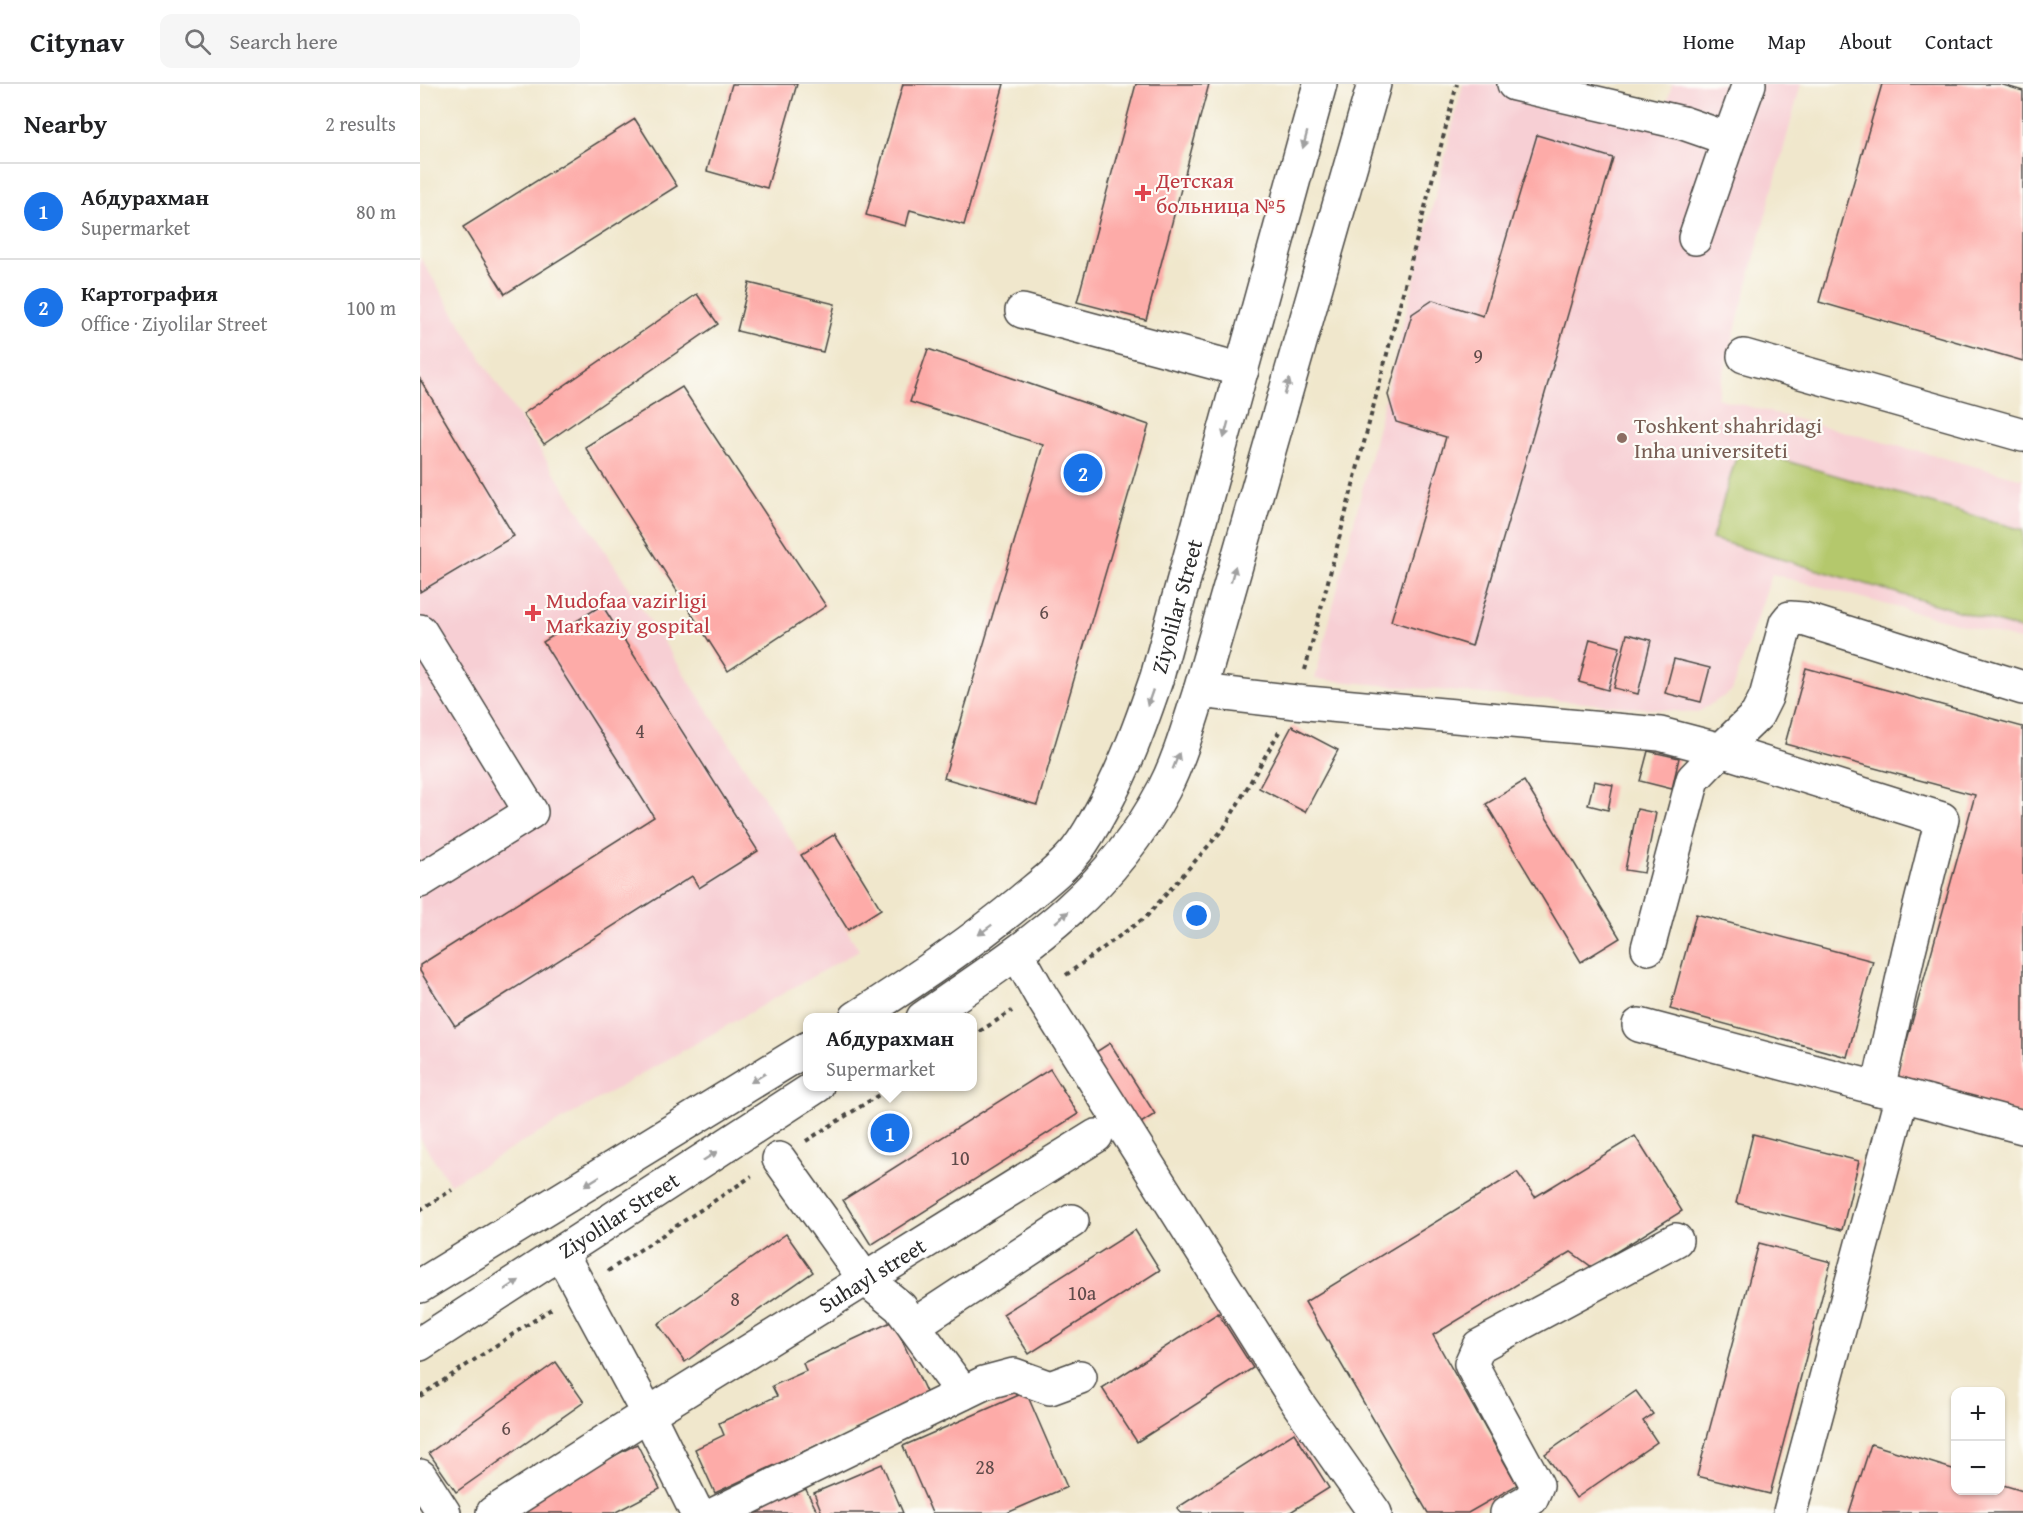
<!DOCTYPE html>
<meta charset="utf-8">
<style>
:root{--surface:#fff;--page:#f6f6f6;--text:#202124;--muted:#757577;--line:#e0e0e0;--accent:#1a73e8}
body{margin:0;font-family:"Gentium Book Plus",serif;background:var(--page);color:var(--text)}
.controls{position:absolute;right:18px;bottom:18px;display:grid;overflow:hidden;border-radius:12px;box-shadow:0 2px 4px #0004}
.controls button{width:54px;height:54px;display:grid;place-items:center;padding:0;border:0;border-bottom:2px solid var(--line);background:var(--surface);color:var(--text);font:30px sans-serif}
.you{position:absolute;left:777px;top:832px;width:21px;height:21px;margin:-15px;border:4px solid #fff;border-radius:50%;background:#1a73e8;box-shadow:0 0 0 9px #1a73e833}
.badge{display:grid;place-items:center;width:39px;height:39px;border-radius:50%;background:var(--accent);color:#fff;font-size:20px;font-weight:700}
.pin{position:absolute;translate:-50% -50%;border:3px solid #fff;box-shadow:0 2px 6px #0006}
.popup{position:absolute;left:383px;top:929px;width:174px;height:78px;box-sizing:border-box;display:grid;place-content:center;border-radius:12px;background:var(--surface);filter:drop-shadow(0 2px 4px #0005);font-size:20px;white-space:nowrap;color:var(--muted)}
.popup b{font-size:22px;color:var(--text)}
.popup::after{content:'';position:absolute;left:50%;top:100%;margin-left:-12px;border:12px solid transparent;border-top-color:var(--surface)}
.list{margin:0;padding:0;list-style:none}
h2{display:flex;justify-content:space-between;align-items:center;height:78px;margin:0;padding:0 24px;font-size:26px}
h2 small{font-size:20px;font-weight:400;color:var(--muted)}
.list li{display:grid;grid-template-columns:39px 1fr auto;gap:18px;align-items:center;box-sizing:border-box;height:96px;padding:0 24px;border-top:2px solid var(--line)}
.list b{display:block;font-size:22px;white-space:nowrap}
.list p{margin:0;font-size:20px;white-space:nowrap;color:var(--muted)}
.list em{font-size:20px;font-style:normal;color:var(--muted)}
.icon{flex:none;width:33px;height:33px;fill:none;stroke:currentColor;stroke-width:2;stroke-linecap:round;stroke-linejoin:round}
.map{position:relative;flex:none;width:1603px;height:1429px;overflow:hidden}
header{display:flex;align-items:center;gap:36px;box-sizing:border-box;height:84px;padding:0 30px;background:var(--surface);border-bottom:2px solid var(--line)}
header strong{font-size:28px}
nav{display:flex;gap:33px;margin-inline-start:auto;font-size:21px}
.search{width:420px;height:54px;background:var(--page);display:flex;align-items:center;gap:15px;box-sizing:border-box;padding:0 21px;border-radius:12px;color:var(--muted);font-size:22px}
main{display:flex}
aside{flex:1;background:var(--surface)}
.map>svg:first-child{display:block}
</style>
<header>
<strong>Citynav</strong>
<div class="search"><svg class="icon" aria-label="search" viewBox="0 0 24 24"><circle cx="10" cy="10" r="6"/><path d="M15 15l6 6"/></svg>Search here</div>
<nav><a>Home</a><a>Map</a><a>About</a><a>Contact</a></nav>
</header>
<main>
<aside>
<h2>Nearby<small>2 results</small></h2>
<ul class="list">
<li><span class="badge">1</span><div><b>Абдурахман</b><p>Supermarket</p></div><em>80 m</em></li>
<li><span class="badge">2</span><div><b>Картография</b><p>Office · Ziyolilar Street</p></div><em>100 m</em></li>
</ul>
</aside>
<div class="map">
<svg width="1603" height="1429" viewBox="0 0 1603 1429">
<rect width="100%" height="100%" fill="#fdfcf7"/>
<filter id="ink" filterUnits="userSpaceOnUse"><feTurbulence type="fractalNoise" baseFrequency=".0167" numOctaves="2"/><feDisplacementMap in="SourceGraphic" scale="12" xChannelSelector="R" yChannelSelector="G"/><feConvolveMatrix kernelMatrix="1 2 1 2 8 2 1 2 1" color-interpolation-filters="sRGB"/></filter>
<filter id="wash" filterUnits="userSpaceOnUse"><feTurbulence type="fractalNoise" baseFrequency=".008" numOctaves="4" result="noise"/><feDisplacementMap in="SourceGraphic" scale="24" xChannelSelector="R" yChannelSelector="G"/><feGaussianBlur stdDeviation="1.35" result="paint"/><feColorMatrix in="noise" values="0 0 0 0 0 0 0 0 0 0 0 0 0 0 0 0 0 1.4 0 .05"/><feComposite in="paint" operator="in"/></filter>
<g filter="url(#wash)">
<rect width="100%" height="100%" fill="#f0e7cc"/>
<g fill="#f7cfd4">
<path d="M1043,0H1141L1246,23L1252,0H1381L1297,314L1603,395V557L1352,490L1312,607L1277,629L895,595Z"/>
<path d="M0,173L69,287L381,771L439,866L30,1100L0,1054Z"/>
</g>
<path fill="#b4c86c" stroke="#707a4c" stroke-width="1.5" d="M1319,363L1603,446V546L1292,455Z"/>
<g id="blocks">
<g fill="#fdaba8">
<path d="M312,0H377L347,104L287,87Z"/>
<path d="M483,0H584L544,141L490,126L486,142L446,131Z"/>
<path d="M716,0H789L726,236L657,218Z"/>
<path d="M1462,0H1580L1603,7V277L1399,218Z"/>
<path d="M215,35L257,102L85,210L43,143Z"/>
<path d="M1117,51L1193,74L1052,562L971,537L1026,353L976,338L968,311L992,230L1013,216L1063,232Z"/>
<path d="M329,199L415,220L403,268L317,247Z"/>
<path d="M277,210L298,240L124,360L103,330Z"/>
<path d="M508,265L729,341L617,721L524,694L623,361L490,318Z"/>
<path d="M0,295L94,452L0,508Z"/>
<path d="M262,303L406,522L308,587L165,363Z"/>
<path d="M182,521L338,767L279,804L272,792L35,942L0,887V881L234,733L123,558Z"/>
<path d="M1207,550L1231,556L1218,610L1194,604Z"/>
<path d="M1170,555L1200,563L1188,606L1159,598Z"/>
<path d="M1254,575L1290,584L1281,618L1245,609Z"/>
<path d="M1386,584L1603,643V1031L1476,996L1555,711L1365,660Z"/>
<path d="M872,642L918,666L885,728L839,704Z"/>
<path d="M1228,667L1259,674L1252,705L1220,697Z"/>
<path d="M1104,697L1200,854L1161,878L1066,720Z"/>
<path d="M1174,697L1193,701L1188,726L1168,721Z"/>
<path d="M1217,725L1236,729L1224,789L1205,786Z"/>
<path d="M415,750L461,825L428,846L381,771Z"/>
<path d="M1276,830L1453,877L1427,973L1250,925Z"/>
<path d="M690,959L735,1030L710,1046L665,975Z"/>
<path d="M630,985L658,1030L451,1161L423,1116Z"/>
<path d="M1333,1050L1439,1077L1422,1146L1316,1119Z"/>
<path d="M1215,1052L1262,1127L1172,1183L1151,1168L1013,1251L1097,1401L1048,1429H1008L885,1218L1097,1088L1115,1113Z"/>
<path d="M715,1146L740,1186L609,1270L583,1230Z"/>
<path d="M366,1150L393,1188L265,1278L238,1240Z"/>
<path d="M1339,1159L1411,1178L1350,1410L1277,1392Z"/>
<path d="M798,1229L833,1284L717,1358L682,1304Z"/>
<path d="M473,1237L507,1310L295,1409L275,1365L304,1351L299,1339L357,1312L352,1302L386,1287L383,1279Z"/>
<path d="M136,1278L164,1318L36,1408L9,1369Z"/>
<path d="M1216,1307L1233,1330L1223,1337L1237,1358L1156,1414L1125,1370Z"/>
<path d="M606,1308L647,1403L587,1429H512L483,1362Z"/>
<path d="M874,1349L909,1404L869,1429H761L757,1424Z"/>
<path d="M217,1360L240,1405L194,1429H106L101,1420Z"/>
<path d="M1451,1360L1536,1386V1406H1580V1400L1603,1407V1429H1429Z"/>
<path d="M462,1380L483,1429H402L394,1409Z"/>
<path d="M382,1398L398,1429H318Z"/>
</g>
</g>
</g>
<g filter="url(#ink)">
<use href="#blocks" fill-opacity="0" stroke="#494743" stroke-width="1.5"/>
<g fill="none" stroke-linecap="round" stroke-linejoin="round">
<defs>
<g id="minor">
<path d="M1094,0L1263,39L1309,55L1329,0"/>
<path d="M1275,154L1309,55"/>
<path d="M602,227L822,286"/>
<path d="M1324,272L1603,351"/>
<path d="M0,547L111,728L0,797"/>
<path d="M780,607L876,618L1240,650L1301,666L1337,631L1346,613L1366,539L1370,534L1383,535L1603,604"/>
<path d="M1228,864L1273,695L1301,666L1522,735L1489,866L1458,1005"/>
<path d="M597,869L620,910L879,1321L955,1429"/>
<path d="M1219,941L1603,1043"/>
<path d="M359,1075L444,1194L480,1223L543,1309"/>
<path d="M494,1241L652,1137"/>
<path d="M0,1392L24,1429"/>
<path d="M1370,1428L1482,1011"/>
<path d="M73,1429L228,1330L141,1169"/>
<path id="s1" d="M277,1429L228,1330L676,1052"/>
<path d="M297,1429L564,1299L594,1291L630,1304L660,1293"/>
<path d="M1087,1429L1111,1415L1117,1401L1051,1280L1059,1262L1256,1156"/>
</g>
<g id="major">
<path id="s2" d="M436,934C493,898 548,861 600,818C619,802 641,786 657,766C666,754 674,740 681,727C705,684 721,640 737,593L900,0"/>
<path d="M503,934C600,867 687,814 744,705C760,674 769,640 780,607L954,0"/>
<path d="M0,1202L388,964"/>
<path id="s3" d="M0,1260L397,1002"/>
</g>
</defs>
<use href="#minor" stroke="#494743" stroke-width="36"/>
<use href="#major" stroke="#494743" stroke-width="36"/>
<g stroke="#494743" stroke-width="4" stroke-dasharray="4.5 4.5" stroke-linecap="butt">
<path d="M885,586L1037,0"/>
<path d="M646,891L727,832L804,744L859,648"/>
<path d="M552,952L592,927"/>
<path d="M386,1057L473,1002"/>
<path d="M0,1126L32,1106"/>
<path d="M188,1187L332,1092"/>
<path d="M0,1312L134,1223"/>
</g>
<use href="#minor" stroke="#fff" stroke-width="33"/>
<use href="#major" stroke="#fff" stroke-width="33"/>
</g>
<defs><path id="oneway-solid" d="M-6-.8H1V-3.2L6.5 0L1 3.2V.8H-6Z" transform="scale(1.5)"/></defs>
<g fill="#a0a0a0">
<use href="#oneway-solid" transform="translate(885 56) rotate(105)"/>
<use href="#oneway-solid" transform="translate(867 303) rotate(-74)"/>
<use href="#oneway-solid" transform="translate(806 346) rotate(105)"/>
<use href="#oneway-solid" transform="translate(813 490) rotate(-74)"/>
<use href="#oneway-solid" transform="translate(730 614) rotate(109)"/>
<use href="#oneway-solid" transform="translate(756 677) rotate(-68)"/>
<use href="#oneway-solid" transform="translate(642 833) rotate(-40)"/>
<use href="#oneway-solid" transform="translate(565 846) rotate(143)"/>
<use href="#oneway-solid" transform="translate(338 994) rotate(148)"/>
<use href="#oneway-solid" transform="translate(290 1072) rotate(-33)"/>
<use href="#oneway-solid" transform="translate(172 1097) rotate(148)"/>
<use href="#oneway-solid" transform="translate(92 1201) rotate(-33)"/>
</g>
</g>
<g fill="#e0444e" stroke="#fdfcf7" stroke-width="2">
<path d="M720 100h6v6h6v6h-6v6h-6v-6h-6v-6h6z"/>
<path d="M110 520h6v6h6v6h-6v6h-6v-6h-6v-6h6z"/>
</g>
<circle fill="#8d6e63" stroke="#fdfcf7" stroke-width="2" cx="1202" cy="354" r="6"/>
<g text-anchor="middle" dominant-baseline="central" stroke-width="4.5" stroke-linejoin="round" paint-order="stroke">
<g font-size="20" fill="#604b4a">
<text x="1058" y="271">9</text>
<text x="624" y="527">6</text>
<text x="220" y="646">4</text>
<text x="540" y="1073">10</text>
<text x="662" y="1208">10а</text>
<text x="315" y="1214">8</text>
<text x="86" y="1343">6</text>
<text x="565" y="1382">28</text>
</g>
<g font-size="22" fill="#be3a42" stroke="#fdfcf7" text-anchor="start">
<text x="736" y="96">Детская<tspan x="736" dy="25">больница №5</tspan></text>
<text x="126" y="516">Mudofaa vazirligi<tspan x="126" dy="25">Markaziy gospital</tspan></text>
</g>
<g font-size="22" fill="#785e54" stroke="#fdfcf7" text-anchor="start">
<text x="1214" y="341">Toshkent shahridagi<tspan x="1214" dy="25">Inha universiteti</tspan></text>
</g>
<g font-size="22" fill="#2b2b2b" stroke="#fdfcf7">
<text stroke="none"><textPath href="#s2" startOffset="543">Ziyolilar Street</textPath></text>
<text stroke="none"><textPath href="#s3" startOffset="237">Ziyolilar Street</textPath></text>
<text stroke="none"><textPath href="#s1" startOffset="374">Suhayl street</textPath></text>
</g>
</g>
</svg>
<div class="controls">
<button>+</button>
<button>−</button>
</div>
<div class="you"></div>
<div class="pin badge" style="left:470px;top:1049px">1</div>
<div class="popup"><b>Абдурахман</b>Supermarket</div>
<div class="pin badge" style="left:663px;top:389px">2</div>
</div>
</main>
